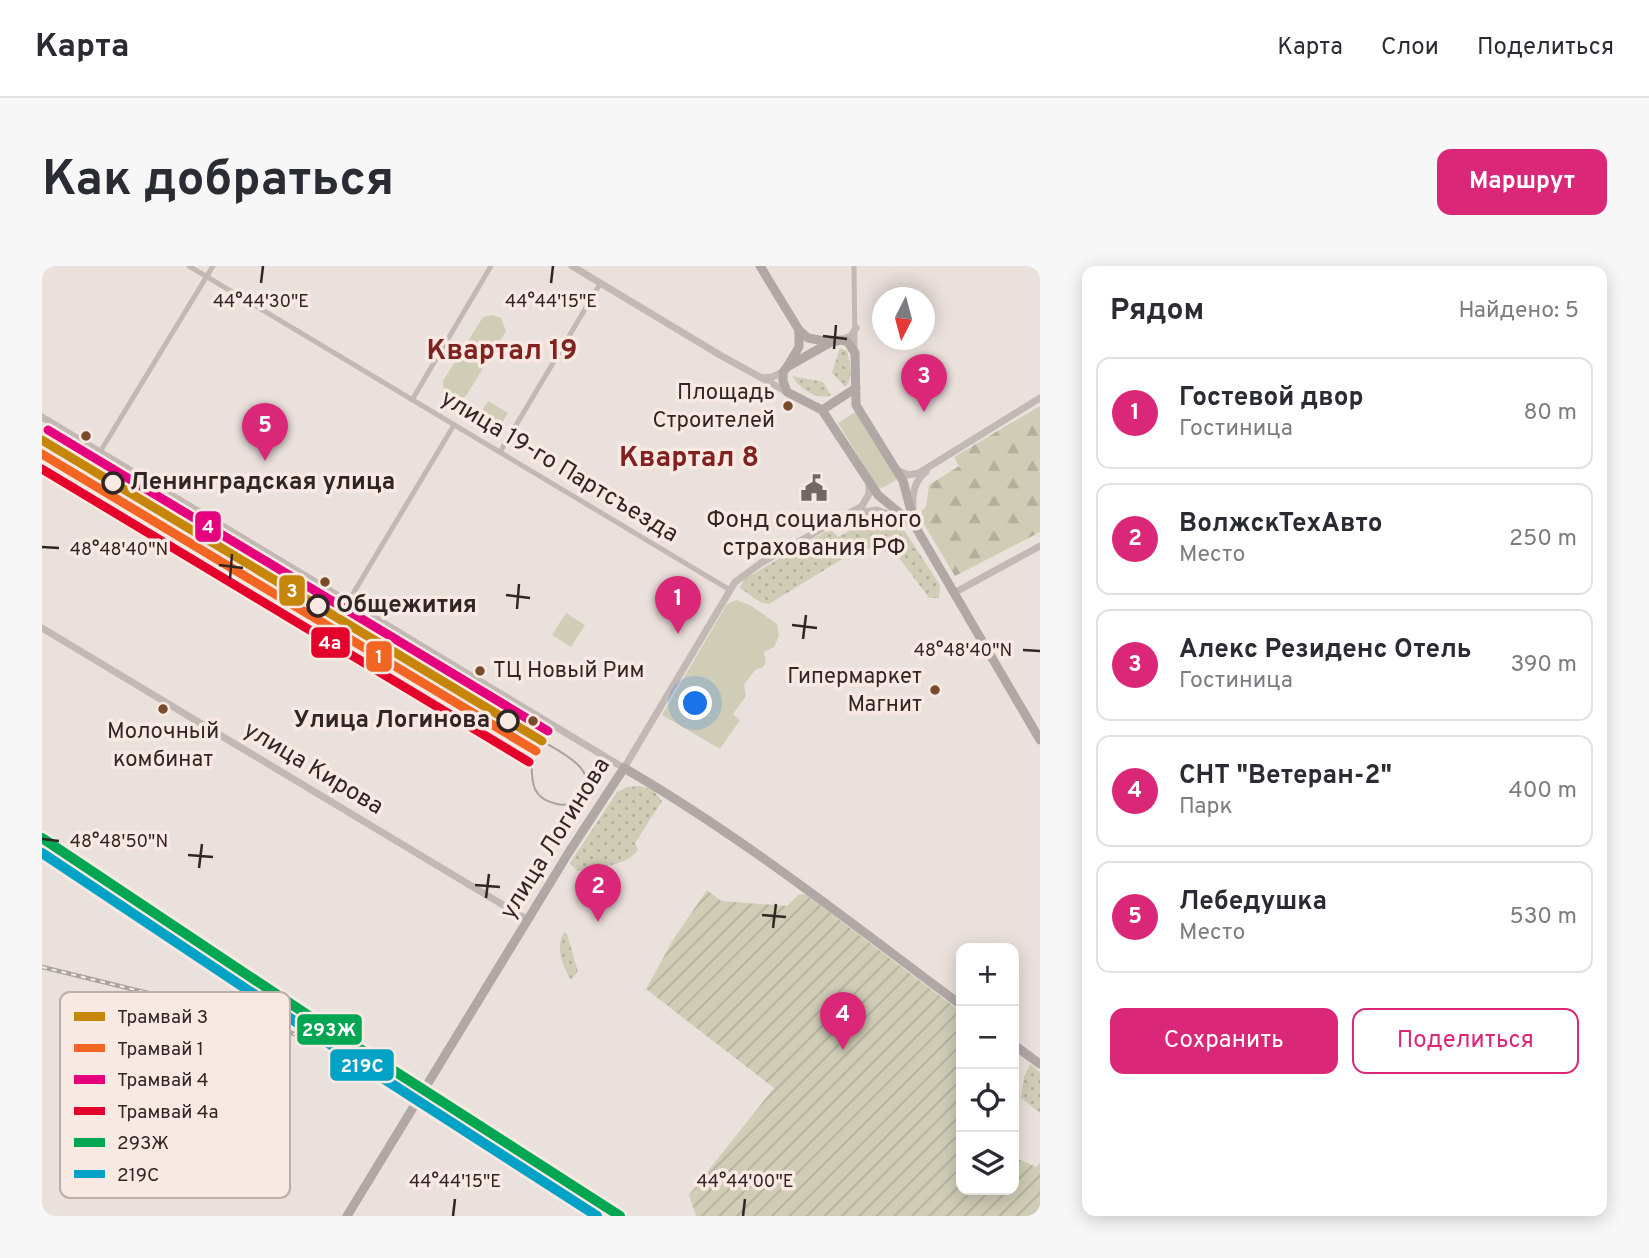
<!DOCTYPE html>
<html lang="ru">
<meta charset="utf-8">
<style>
:root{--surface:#fff;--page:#f7f7f7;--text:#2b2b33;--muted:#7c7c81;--line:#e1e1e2;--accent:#db2777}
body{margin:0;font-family:Overpass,sans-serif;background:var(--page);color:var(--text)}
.controls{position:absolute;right:21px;bottom:21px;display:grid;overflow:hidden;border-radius:14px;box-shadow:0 4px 18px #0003}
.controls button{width:63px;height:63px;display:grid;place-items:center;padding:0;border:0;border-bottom:2px solid var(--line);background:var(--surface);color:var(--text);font:35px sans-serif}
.compass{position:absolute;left:830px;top:21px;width:63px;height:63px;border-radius:50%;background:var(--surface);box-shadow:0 4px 18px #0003;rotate:186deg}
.you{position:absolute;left:654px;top:438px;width:24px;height:24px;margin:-18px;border:5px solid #fff;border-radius:50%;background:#1a73e8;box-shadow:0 0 0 10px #1a73e833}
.badge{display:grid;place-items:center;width:46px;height:46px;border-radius:50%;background:var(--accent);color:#fff;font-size:23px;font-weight:700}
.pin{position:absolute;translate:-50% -58px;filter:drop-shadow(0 2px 4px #0008)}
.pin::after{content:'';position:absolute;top:37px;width:24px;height:21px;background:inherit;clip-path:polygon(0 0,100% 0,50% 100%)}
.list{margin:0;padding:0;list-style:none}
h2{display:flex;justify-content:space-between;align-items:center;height:91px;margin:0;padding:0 28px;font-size:30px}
h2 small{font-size:23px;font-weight:400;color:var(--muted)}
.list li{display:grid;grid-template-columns:46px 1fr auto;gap:21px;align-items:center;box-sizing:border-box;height:112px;margin:0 14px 14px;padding:0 14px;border:2px solid var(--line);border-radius:14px}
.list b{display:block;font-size:26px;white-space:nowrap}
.list p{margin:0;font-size:23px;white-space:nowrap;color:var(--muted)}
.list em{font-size:23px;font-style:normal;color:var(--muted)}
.actions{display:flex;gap:14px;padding:21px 28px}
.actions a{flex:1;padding:16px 0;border:2px solid var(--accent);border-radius:14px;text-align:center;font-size:24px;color:var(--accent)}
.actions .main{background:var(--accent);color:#fff}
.icon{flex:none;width:38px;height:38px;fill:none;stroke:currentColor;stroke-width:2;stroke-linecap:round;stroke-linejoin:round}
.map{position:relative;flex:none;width:998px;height:950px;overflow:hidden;border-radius:14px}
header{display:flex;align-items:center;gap:42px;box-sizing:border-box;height:98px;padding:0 35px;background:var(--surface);border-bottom:2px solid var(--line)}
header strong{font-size:33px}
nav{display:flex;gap:38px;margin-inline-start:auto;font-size:24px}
.intro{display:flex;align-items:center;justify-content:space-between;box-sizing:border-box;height:168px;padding:0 42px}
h1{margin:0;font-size:49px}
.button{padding:18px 32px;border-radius:14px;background:var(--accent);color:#fff;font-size:24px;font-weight:700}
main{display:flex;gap:42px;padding:0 42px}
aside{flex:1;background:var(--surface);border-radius:14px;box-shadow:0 4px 18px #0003}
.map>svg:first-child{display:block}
</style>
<header>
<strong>Карта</strong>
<nav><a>Карта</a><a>Слои</a><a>Поделиться</a></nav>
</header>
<div class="intro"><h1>Как добраться</h1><a class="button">Маршрут</a></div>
<main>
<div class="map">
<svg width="998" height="950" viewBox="0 0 998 950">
<defs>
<pattern id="grass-dots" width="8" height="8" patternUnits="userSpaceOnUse" patternTransform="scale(1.75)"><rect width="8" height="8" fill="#cfcdb6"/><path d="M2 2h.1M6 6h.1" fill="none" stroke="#b2b09c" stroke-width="1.8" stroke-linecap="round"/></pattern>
<pattern id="forest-firs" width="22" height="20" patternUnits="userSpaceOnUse" patternTransform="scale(1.75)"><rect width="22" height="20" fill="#cfcdb6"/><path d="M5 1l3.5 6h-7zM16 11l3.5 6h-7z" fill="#b2b09c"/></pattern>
<pattern id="garden-furrows" width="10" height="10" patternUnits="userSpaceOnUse" patternTransform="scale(1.75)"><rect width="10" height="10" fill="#cfcdb6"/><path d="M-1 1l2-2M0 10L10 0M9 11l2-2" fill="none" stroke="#b2b09c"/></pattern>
</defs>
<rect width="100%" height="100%" fill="#eae0dc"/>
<g fill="url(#grass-dots)">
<path d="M798,82L805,85C808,96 812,113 803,121L790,107Z"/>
<path d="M750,110L781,116L789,129C775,135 757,122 750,110Z"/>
<path d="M825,256L844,264L855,258L860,261L898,319L897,332H887L855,289L829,282L810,287L727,338L718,336L698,322L702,313L783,266L790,265L796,271Z"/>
<path d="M598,520L611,524L620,535L593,577L596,584C584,601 555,601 535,605L528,597L575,526L585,521Z"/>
<path d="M522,666L525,668L536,706L529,714C520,699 513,682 522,666Z"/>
<path d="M988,798L998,806V847L979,832L982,811Z"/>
</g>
<path fill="url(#forest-firs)" d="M998,140V266L913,310L880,255V244L884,241L887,219L917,200L912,191Z"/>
<g fill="#cfcdb6">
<path d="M450,49L459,52L464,65L424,130C411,137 400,129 401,115L441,51Z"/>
<path d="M446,135L466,147L457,162L437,150Z"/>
<path d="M815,145L854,211V214L840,222L835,221L796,157Z"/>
<path d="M694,334L708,339L735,358L737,370L732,381L722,386L724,396L721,401L713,404L702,419L704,430L691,448L698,454L678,483L620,449L685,338Z"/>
<path d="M524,347L543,359L529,381L510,369Z"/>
</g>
<path fill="url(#garden-furrows)" d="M665,624L679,635L745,640L756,629L763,628L919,746V924H972V891L994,901L998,897V950H654L647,929L732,822L604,723L631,674Z"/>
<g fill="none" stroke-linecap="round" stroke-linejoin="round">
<g stroke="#c2b9b5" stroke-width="5">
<path d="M147,0L688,324"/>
<path d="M812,0L813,84"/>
<path d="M370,134L449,0"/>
<path d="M58,186L171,0"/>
<path d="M458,186L558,18"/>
<path d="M306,336L412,159"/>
</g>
<g stroke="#c2b9b5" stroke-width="7">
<path d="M530,0L678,89L745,126"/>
<path d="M799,74L809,70L814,62"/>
<path d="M720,112L730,111L741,106"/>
<path d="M0,151L582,502L693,316L719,297L820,240L827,228V218"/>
<path d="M857,205L866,209L877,207L998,132"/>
<path d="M871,242C870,228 873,214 884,206"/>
<path d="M814,247L835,244L862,254"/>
<path d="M912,327L998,280"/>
<path d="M0,362L486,654"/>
</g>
<g stroke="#b1a8a5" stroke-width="9">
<path d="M718,0L757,64L766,72L788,76"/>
<path d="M745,101L757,81V64"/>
<path d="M780,144L814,122"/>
<path d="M873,260L836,229L780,144L745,126L741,115V106L745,101L789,76L799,74L806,76L813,87L814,139L861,215L873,260L998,474"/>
<path d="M972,779L998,798"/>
<path d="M305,950L527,586L582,502C701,571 809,657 919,739"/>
</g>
<path stroke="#aaa2a0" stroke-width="2" d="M465,457C473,463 485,469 488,480C493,503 481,531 515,538C522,540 530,538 535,533C564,506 518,486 500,475"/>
<defs>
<g id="rail">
<path d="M0,701L163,741L259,770"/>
<path d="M391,841L561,950"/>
</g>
</defs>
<use href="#rail" stroke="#aaa2a0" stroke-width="4.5"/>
<use href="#rail" stroke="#f8e9e2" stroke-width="2" stroke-dasharray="5" stroke-linecap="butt"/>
<defs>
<path id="rail-1" d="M0,572L273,754L578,950"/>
<path id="rail-2" d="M0,587L266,764L555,950"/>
</defs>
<use href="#rail-1" stroke="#f8e9e2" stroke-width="16"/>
<use href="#rail-2" stroke="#f8e9e2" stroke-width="16"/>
<use href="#rail-1" stroke="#00a651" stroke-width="10"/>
<use href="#rail-2" stroke="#02a2c6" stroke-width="10"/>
<defs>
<path id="tram-1" d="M0,174L500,475"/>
<path id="tram-2" d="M0,188L494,485"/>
<path id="tram-3" d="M6,164L506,465"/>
<path id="tram-4" d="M0,203L487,496"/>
</defs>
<use href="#tram-1" stroke="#f8e9e2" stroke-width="14"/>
<use href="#tram-2" stroke="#f8e9e2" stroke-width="14"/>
<use href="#tram-3" stroke="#f8e9e2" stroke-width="14"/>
<use href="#tram-4" stroke="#f8e9e2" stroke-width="14"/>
<use href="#tram-1" stroke="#c68609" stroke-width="9"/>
<use href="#tram-2" stroke="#f26522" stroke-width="9"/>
<use href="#tram-3" stroke="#e5007d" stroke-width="9"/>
<use href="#tram-4" stroke="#e4002b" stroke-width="9"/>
</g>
<path fill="none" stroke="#322625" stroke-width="2.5" d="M219,17L221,0M509,17L511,0M781,70L805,73M792,83L794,59M0,281L17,282M177,299L201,302M188,313L190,288M464,329L488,332M475,343L477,318M750,359L775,362M761,373L764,349M981,384L998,385M0,573L17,575M146,589L171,591M157,602L160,578M433,619L458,621M444,632L447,608M720,649L744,651M731,662L734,638M411,950L413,933M701,950L703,933"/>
<defs>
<symbol id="civic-bare" viewBox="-9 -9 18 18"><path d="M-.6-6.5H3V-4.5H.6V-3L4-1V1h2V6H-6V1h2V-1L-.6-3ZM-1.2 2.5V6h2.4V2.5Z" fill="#726765" stroke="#f8e9e2" stroke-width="2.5" paint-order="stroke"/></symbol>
</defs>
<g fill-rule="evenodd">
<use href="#civic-bare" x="753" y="203" width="38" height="38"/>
</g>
<g fill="#7a4b2a" stroke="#f8e9e2" stroke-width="2.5">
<circle cx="746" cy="140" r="6"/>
<circle cx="44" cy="170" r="6"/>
<circle cx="283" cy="316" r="6"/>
<circle cx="438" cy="405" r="6"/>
<circle cx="893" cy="424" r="6"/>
<circle cx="121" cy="443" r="6"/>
<circle cx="491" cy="455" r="6"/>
</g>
<g fill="#f8e9e2" stroke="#322625" stroke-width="3.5">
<circle cx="71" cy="217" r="10"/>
<circle cx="276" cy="340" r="10"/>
<circle cx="466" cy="455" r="10"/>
</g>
<g text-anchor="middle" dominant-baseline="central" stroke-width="7" stroke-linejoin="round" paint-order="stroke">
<g font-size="22" fill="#322625" stroke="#f8e9e2" text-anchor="end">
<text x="733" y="127">Площадь<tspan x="733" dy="28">Строителей</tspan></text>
<text x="451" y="405" text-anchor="start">ТЦ Новый Рим</text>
<text x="880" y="411">Гипермаркет<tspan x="880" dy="28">Магнит</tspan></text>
<text x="121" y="466" text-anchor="middle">Молочный<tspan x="121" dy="28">комбинат</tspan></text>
</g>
<g font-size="24" fill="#322625" stroke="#f8e9e2">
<text transform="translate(517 201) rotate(31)">улица 19-го Партсъезда</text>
<text transform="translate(271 503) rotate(31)">улица Кирова</text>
<text transform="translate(514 573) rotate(-58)">улица Логинова</text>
</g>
<g font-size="24" font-weight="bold" fill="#322625" stroke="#f8e9e2" text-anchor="start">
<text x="88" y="217">Ленинградская улица</text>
<text x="294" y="340">Общежития</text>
<text x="448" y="455" text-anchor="end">Улица Логинова</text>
</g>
<g font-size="24" fill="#322625" stroke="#f8e9e2">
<text x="772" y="255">Фонд социального<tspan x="772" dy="28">страхования РФ</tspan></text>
</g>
<g font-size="28" font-weight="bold" fill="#80221f" stroke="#f8e9e2">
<text x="460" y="86">Квартал 19</text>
<text x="647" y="193">Квартал 8</text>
</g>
</g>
<rect x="18" y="726" width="230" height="206" rx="10" fill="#f8e9e2" stroke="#bdaea9" stroke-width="2"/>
<rect x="32" y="746" width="31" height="9" fill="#c68609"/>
<rect x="32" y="778" width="31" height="8" fill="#f26522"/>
<rect x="32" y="809" width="31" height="9" fill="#e5007d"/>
<rect x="32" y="841" width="31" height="8" fill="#e4002b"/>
<rect x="32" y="872" width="31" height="9" fill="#00a651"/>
<rect x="32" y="904" width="31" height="8" fill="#02a2c6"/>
<g font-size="19" fill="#322625">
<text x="75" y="757">Трамвай 3</text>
<text x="75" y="789">Трамвай 1</text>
<text x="75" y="820">Трамвай 4</text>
<text x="75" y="852">Трамвай 4а</text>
<text x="75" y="883">293Ж</text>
<text x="75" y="915">219С</text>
</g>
<g font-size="18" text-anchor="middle" fill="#322625" stroke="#f8e9e2" stroke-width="7" stroke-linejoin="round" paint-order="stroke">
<text x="219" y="41">44°44'30"E</text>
<text x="509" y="41">44°44'15"E</text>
<text x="77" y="289">48°48'40"N</text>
<text x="921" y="390">48°48'40"N</text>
<text x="77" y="581">48°48'50"N</text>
<text x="413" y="921">44°44'15"E</text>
<text x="703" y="921">44°44'00"E</text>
</g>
<g stroke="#f8e9e2" stroke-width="2.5">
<rect x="152" y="244" width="28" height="33" rx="7" fill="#e5007d"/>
<rect x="236" y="308" width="28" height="33" rx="7" fill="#c68609"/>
<rect x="268" y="360" width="41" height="33" rx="7" fill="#e4002b"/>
<rect x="323" y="374" width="28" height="33" rx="7" fill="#f26522"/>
<rect x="254" y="747" width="67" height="33" rx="7" fill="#00a651"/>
<rect x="287" y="782" width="66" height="34" rx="7" fill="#02a2c6"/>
</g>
<g font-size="19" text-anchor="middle" font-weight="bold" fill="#fff">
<text x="166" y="267">4</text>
<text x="250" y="331">3</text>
<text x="288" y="383">4а</text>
<text x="337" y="397">1</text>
<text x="287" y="770">293Ж</text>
<text x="320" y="806">219С</text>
</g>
</svg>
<div class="controls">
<button>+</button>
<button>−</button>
<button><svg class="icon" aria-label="locate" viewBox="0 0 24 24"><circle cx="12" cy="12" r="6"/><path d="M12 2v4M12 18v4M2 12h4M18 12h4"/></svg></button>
<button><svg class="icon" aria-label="layers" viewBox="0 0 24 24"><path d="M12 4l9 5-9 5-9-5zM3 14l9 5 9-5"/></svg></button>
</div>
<svg class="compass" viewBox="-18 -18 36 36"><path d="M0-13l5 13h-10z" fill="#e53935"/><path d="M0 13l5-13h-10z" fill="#7c7c81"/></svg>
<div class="you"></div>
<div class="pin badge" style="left:636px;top:368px">1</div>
<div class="pin badge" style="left:556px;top:656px">2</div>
<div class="pin badge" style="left:882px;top:146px">3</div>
<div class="pin badge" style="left:801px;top:784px">4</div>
<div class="pin badge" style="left:223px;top:195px">5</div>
</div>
<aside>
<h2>Рядом<small>Найдено: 5</small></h2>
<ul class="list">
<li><span class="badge">1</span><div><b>Гостевой двор</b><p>Гостиница</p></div><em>80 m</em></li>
<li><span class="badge">2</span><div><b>ВолжскТехАвто</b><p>Место</p></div><em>250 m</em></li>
<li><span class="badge">3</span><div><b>Алекс Резиденс Отель</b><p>Гостиница</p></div><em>390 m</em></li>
<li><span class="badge">4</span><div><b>СНТ &quot;Ветеран-2&quot;</b><p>Парк</p></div><em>400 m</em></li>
<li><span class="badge">5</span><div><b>Лебедушка</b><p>Место</p></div><em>530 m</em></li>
</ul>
<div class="actions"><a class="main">Сохранить</a><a>Поделиться</a></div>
</aside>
</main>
